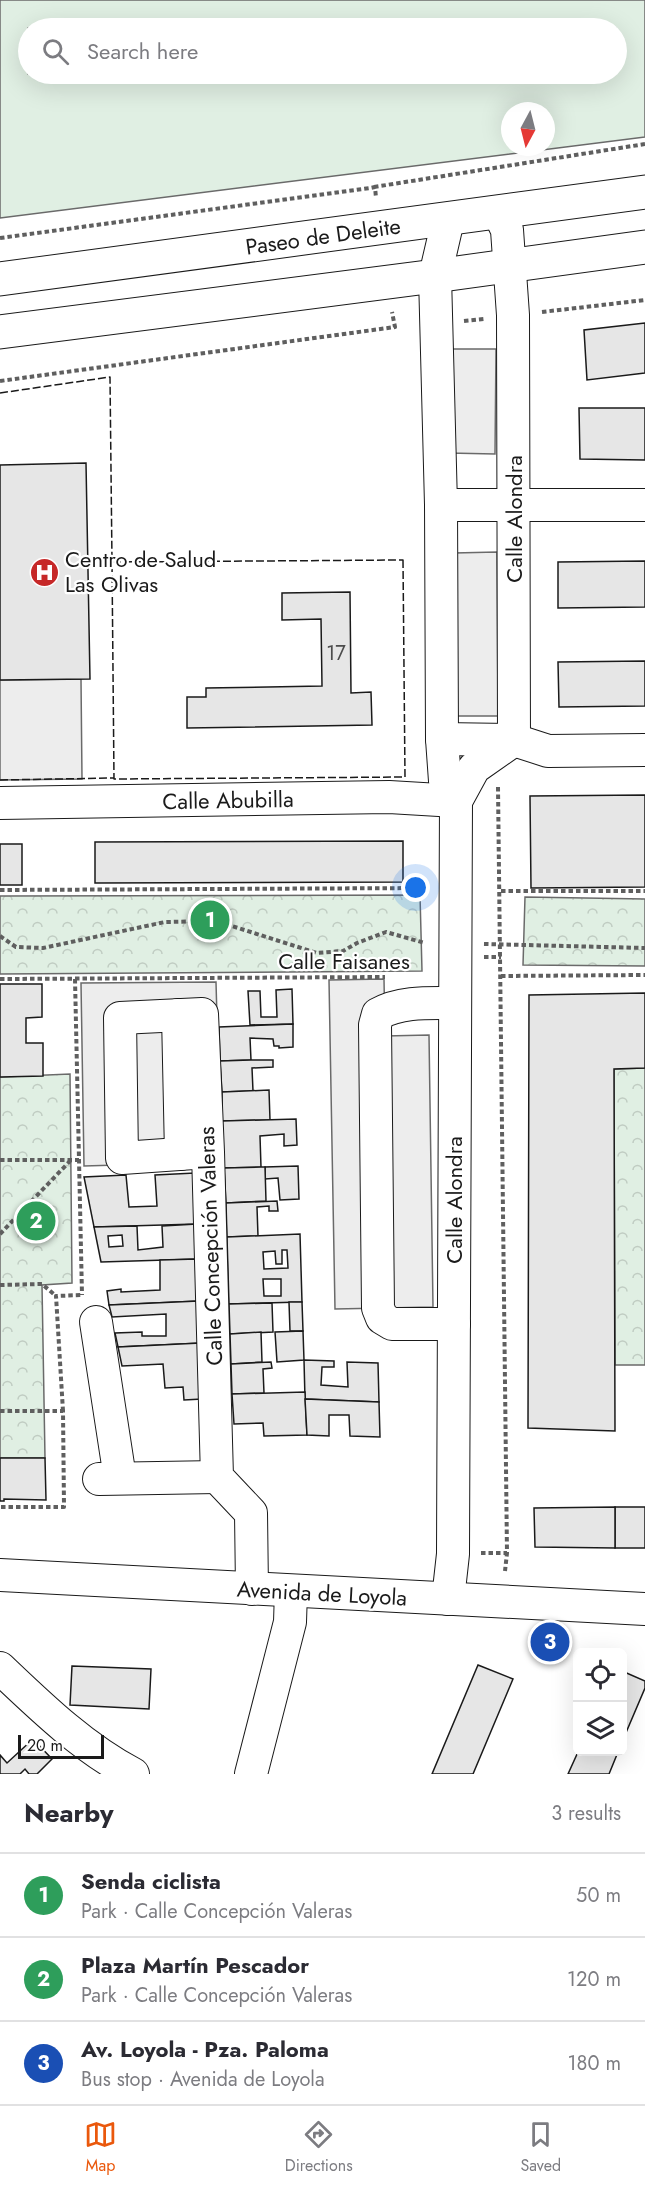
<!DOCTYPE html>
<meta charset="utf-8">
<style>
:root{--surface:#fff;--page:#f7f7f7;--text:#2b2b33;--muted:#7c7c81;--line:#e1e1e2;--accent:#ea580c}
body{margin:0;font-family:Jost,sans-serif;background:var(--page);color:var(--text)}
.controls{position:absolute;right:18px;bottom:18px;display:grid;overflow:hidden;border-radius:9px;box-shadow:0 6px 24px #0002}
.controls button{width:54px;height:54px;display:grid;place-items:center;padding:0;border:0;border-bottom:2px solid var(--line);background:var(--surface);color:var(--text);font:30px sans-serif}
.compass{position:absolute;left:501px;top:102px;width:54px;height:54px;border-radius:50%;background:var(--surface);box-shadow:0 6px 24px #0002;rotate:187deg}
.scale{position:absolute;left:18px;bottom:15px;width:86px;box-sizing:border-box;padding-left:6px;border:3px solid #1a1a1a;border-top:0;font-size:16px;line-height:21px;white-space:nowrap;color:#1a1a1a;-webkit-text-stroke:4px #fff;paint-order:stroke}
.you{position:absolute;left:416px;top:888px;width:21px;height:21px;margin:-15px;border:4px solid #fff;border-radius:50%;background:#1a73e8;box-shadow:0 0 0 9px #1a73e833}
.badge{display:grid;place-items:center;width:39px;height:39px;border-radius:50%;background:var(--accent);color:#fff;font-size:20px;font-weight:700}
.pin{position:absolute;translate:-50% -50%;border:3px solid #fff;box-shadow:0 2px 6px #0006}
.list{margin:0;padding:0;list-style:none}
h2{display:flex;justify-content:space-between;align-items:center;height:78px;margin:0;padding:0 24px;font-size:26px}
h2 small{font-size:20px;font-weight:400;color:var(--muted)}
.list li{display:grid;grid-template-columns:39px 1fr auto;gap:18px;align-items:center;box-sizing:border-box;height:84px;padding:0 24px;border-top:2px solid var(--line)}
.list b{display:block;font-size:22px;white-space:nowrap}
.list p{margin:0;font-size:20px;white-space:nowrap;color:var(--muted)}
.list em{font-size:20px;font-style:normal;color:var(--muted)}
.icon{flex:none;width:33px;height:33px;fill:none;stroke:currentColor;stroke-width:2;stroke-linecap:round;stroke-linejoin:round}
.map{position:relative;flex:none;width:645px;height:1774px;overflow:hidden}
.search{position:absolute;background:var(--surface);box-shadow:0 6px 24px #0002;left:18px;right:18px;top:18px;height:66px;display:flex;align-items:center;gap:15px;box-sizing:border-box;padding:0 21px;border-radius:33px;color:var(--muted);font-size:22px}
.sheet{height:330px;background:var(--surface)}
nav{display:flex;justify-content:space-around;align-items:center;box-sizing:border-box;height:84px;border-top:2px solid var(--line);background:var(--surface);font-size:16px;color:var(--muted)}
nav a{display:grid;justify-items:center;gap:3px}
nav .on{color:var(--accent)}
.map>svg:first-child{display:block}
</style>
<div class="map">
<svg width="645" height="1774" viewBox="0 0 645 1774">
<defs>
<pattern id="park-crowns" width="20" height="18" patternUnits="userSpaceOnUse" patternTransform="scale(1.5)"><rect width="20" height="18" fill="#e0efe3"/><path d="M2 6a3 3 0 1 1 6 0M12 15a3 3 0 1 1 6 0" fill="none" stroke="#c0ccc2"/></pattern>
</defs>
<rect width="100%" height="100%" fill="#fff"/>
<g fill="url(#park-crowns)" stroke="#6a6a6a" stroke-width="1.5">
<path d="M420,895L422,971L0,974V896Z"/>
<path d="M525,897L645,899V966L523,965Z"/>
<path d="M645,1068V1365H615L614,1069Z"/>
<path d="M70,1074L72,1283L42,1285L45,1458H0V1077Z"/>
</g>
<path fill="#e0efe3" stroke="#6a6a6a" stroke-width="1.5" fill-rule="evenodd" d="M0,0H645V137L0,218ZM28,28H616V74H28ZM510,111H546V147H510Z"/>
<g fill="#ededed" stroke="#6a6a6a" stroke-width="1.5">
<path d="M449,349H496L495,454L448,453Z"/>
<path d="M497,552L498,716H455L454,553Z"/>
<path d="M81,679L82,779L0,780V680Z"/>
<path d="M384,979L385,1036L429,1035L433,1307L335,1309L329,980Z"/>
<path d="M216,982L221,1162L84,1166L81,983Z"/>
</g>
<g fill="#e6e6e6" stroke="#1a1a1a" stroke-width="1.5" fill-rule="evenodd">
<path d="M645,323V373L587,380L584,330Z"/>
<path d="M579,408H645V460L580,459Z"/>
<path d="M86,463L90,679L0,680V465Z"/>
<path d="M645,561V607L558,608V562Z"/>
<path d="M350,592L351,693L371,692L372,725L187,728V697H206V688L322,686L321,619L282,620V593Z"/>
<path d="M645,661V706L559,707L558,662Z"/>
<path d="M645,795V887L531,888L530,796Z"/>
<path d="M403,841V882L95,883V842Z"/>
<rect x="0" y="844" width="22" height="41"/>
<path d="M0,984H42V1017L26,1018V1043H43V1076L0,1077Z"/>
<path d="M292,989L293,1024L250,1025L248,991H260L261,1017H277L276,990Z"/>
<path d="M645,993V1068L614,1069L615,1431L528,1428L529,995Z"/>
<path d="M293,1024V1047L279,1048V1046H274L273,1039L250,1038L251,1060L220,1061L219,1027Z"/>
<path d="M251,1060H273V1067L252,1068L253,1091L222,1092L220,1061Z"/>
<path d="M269,1090L270,1120L222,1121V1092Z"/>
<path d="M296,1119L297,1145L284,1146V1134L260,1136L261,1167L224,1168L222,1121Z"/>
<path d="M298,1166L299,1199L280,1200L278,1178L265,1179V1167Z"/>
<path d="M261,1167H265L266,1201L226,1203L224,1168Z"/>
<path d="M195,1173L197,1224L94,1227L84,1177L126,1175L129,1207L157,1206L155,1175Z"/>
<path d="M277,1201L278,1211H269V1206L257,1207L258,1236L227,1237L226,1203Z"/>
<path d="M197,1224L198,1259L101,1262L94,1227L137,1226L138,1250L163,1247L162,1226ZM122,1235L123,1246L109,1247L108,1236Z"/>
<path d="M300,1234L302,1302L229,1304L227,1237ZM282,1250H287L288,1268L264,1269L263,1252L275,1251L276,1264H282ZM263,1279H281V1296H264Z"/>
<path d="M198,1259L199,1301L109,1305L107,1291L121,1289V1292L160,1290V1260Z"/>
<path d="M199,1301L201,1343L118,1347L115,1333L142,1332V1336H166V1314L112,1317L109,1305Z"/>
<path d="M289,1302H302L303,1331H290Z"/>
<path d="M272,1303L273,1332L230,1334L229,1304Z"/>
<path d="M303,1331L304,1360L277,1362L275,1332Z"/>
<path d="M261,1332L262,1362L231,1364L230,1334Z"/>
<path d="M201,1343L202,1399L184,1400L183,1387L165,1388L163,1364L122,1366L118,1347Z"/>
<path d="M304,1360L334,1361V1367H322L321,1385L348,1387L347,1362L378,1363L379,1402L305,1399Z"/>
<path d="M271,1362L272,1368L263,1369L264,1393L232,1394L231,1364Z"/>
<path d="M305,1392L307,1435L264,1436L263,1423L234,1424L232,1394Z"/>
<path d="M305,1399L379,1402L380,1437L350,1436L349,1415H329V1436L307,1435Z"/>
<path d="M0,1458H45L46,1500L4,1499V1501H0Z"/>
<rect x="615" y="1507" width="30" height="41"/>
<path d="M615,1507V1548L535,1547L534,1508Z"/>
<path d="M478,1665L513,1679L473,1774H432Z"/>
<path d="M72,1666L151,1669L149,1709L70,1705Z"/>
<path d="M622,1671L645,1681V1688L622,1742Z"/>
<path d="M33,1739L52,1759L37,1774H29L25,1769L20,1774H0V1755L7,1763Z"/>
<path d="M578,1752H618L609,1774H568Z"/>
</g>
<g fill="none" stroke-linecap="round" stroke-linejoin="round">
<defs>
<g id="minor">
<path d="M448,220L435,276L441,505L442,739L445,781L456,801"/>
<path d="M441,505H645"/>
<path d="M442,739L514,740L548,751L645,750"/>
<path d="M0,803L389,797L456,801"/>
<path d="M178,1015L181,1154"/>
<path d="M208,1152L122,1158L120,1018L202,1014L208,1152L217,1477L251,1513L252,1589"/>
<path d="M96,1322L120,1478"/>
<path d="M454,1324H392L382,1318L378,1308L375,1025L378,1014C401,1001 430,1003 455,1003"/>
<path d="M99,1479L217,1477"/>
<path d="M0,1575L645,1609"/>
<path d="M448,1599L453,1554L456,801L474,768L514,740L513,315L507,230L499,213"/>
<path d="M0,1668C41,1707 82,1747 133,1774"/>
<path d="M251,1774L290,1622L291,1591"/>
</g>
<g id="major">
<path d="M0,279L645,192"/>
<path d="M0,332L435,276L645,247"/>
</g>
</defs>
<use href="#minor" stroke="#1a1a1a" stroke-width="34"/>
<use href="#major" stroke="#1a1a1a" stroke-width="35"/>
<g stroke="#5f5f5f" stroke-width="4" stroke-dasharray="4.5 3" stroke-linecap="butt">
<path d="M374,187L645,144"/>
<path d="M0,238L370,188L375,187L376,198"/>
<path d="M542,312L645,300"/>
<path d="M464,321L484,319"/>
<path d="M0,381L395,327L392,312"/>
<path d="M498,787L507,1553L505,1571"/>
<path d="M0,890L425,888"/>
<path d="M501,891H645"/>
<path d="M0,936L16,947L43,948L165,922L216,921L317,953L343,951L357,943L386,932L425,943"/>
<path d="M484,944L645,948"/>
<path d="M484,957H501"/>
<path d="M501,976L645,975"/>
<path d="M0,979L385,977"/>
<path d="M75,979L82,1295"/>
<path d="M0,1160H79"/>
<path d="M0,1234L71,1160"/>
<path d="M0,1285L42,1284L56,1296"/>
<path d="M0,1411H63L64,1507H0"/>
<path d="M63,1411L56,1296L82,1295"/>
<path d="M481,1553H507"/>
</g>
<use href="#minor" stroke="#fff" stroke-width="32"/>
<use href="#major" stroke="#fff" stroke-width="33"/>
<g stroke="#1a1a1a" stroke-width="1.5" stroke-dasharray="8 3" stroke-linecap="butt">
<path d="M0,393L110,377L112,562"/>
<path d="M403,560L405,777L114,779L112,562Z"/>
<path d="M0,780L114,778"/>
</g>
</g>
<defs>
<symbol id="hospital-disc" viewBox="-11 -11 22 22"><circle r="9.5" fill="#c62828" stroke="#fff"/><path d="M-5-5h3v3.5h4V-5h3V5h-3V1.5h-4V5h-3Z" fill="#fff"/></symbol>
</defs>
<g fill-rule="evenodd">
<use href="#hospital-disc" x="28" y="556" width="33" height="33"/>
</g>
<g text-anchor="middle" dominant-baseline="central" stroke-width="4.5" stroke-linejoin="round" paint-order="stroke">
<g font-size="20" fill="#4d4d4d">
<text x="336" y="653">17</text>
</g>
<g font-size="22" fill="#1a1a1a" stroke="#fff">
<text transform="translate(323 236) rotate(-8)">Paseo de Deleite</text>
<text transform="translate(514 519) rotate(-90)">Calle Alondra</text>
<text transform="translate(228 800) rotate(-1)">Calle Abubilla</text>
<text x="344" y="961">Calle Faisanes</text>
<text transform="translate(454 1200) rotate(-90)">Calle Alondra</text>
<text transform="translate(210 1246) rotate(-92)">Calle Concepción Valeras</text>
<text transform="translate(322 1593) rotate(3)">Avenida de Loyola</text>
</g>
<g font-size="22" fill="#1a1a1a" stroke="#fff" text-anchor="start">
<text x="65" y="559">Centro de Salud<tspan x="65" dy="25">Las Olivas</tspan></text>
</g>
</g>
</svg>
<div class="controls">
<button><svg class="icon" aria-label="locate" viewBox="0 0 24 24"><circle cx="12" cy="12" r="6"/><path d="M12 2v4M12 18v4M2 12h4M18 12h4"/></svg></button>
<button><svg class="icon" aria-label="layers" viewBox="0 0 24 24"><path d="M12 4l9 5-9 5-9-5zM3 14l9 5 9-5"/></svg></button>
</div>
<svg class="compass" viewBox="-18 -18 36 36"><path d="M0-13l5 13h-10z" fill="#e53935"/><path d="M0 13l5-13h-10z" fill="#7c7c81"/></svg>
<div class="scale">20 m</div>
<div class="you"></div>
<div class="pin badge" style="left:210px;top:920px;background:#2e9e5b">1</div>
<div class="pin badge" style="left:36px;top:1221px;background:#2e9e5b">2</div>
<div class="pin badge" style="left:550px;top:1642px;background:#1a4fb4">3</div>
<div class="search"><svg class="icon" aria-label="search" viewBox="0 0 24 24"><circle cx="10" cy="10" r="6"/><path d="M15 15l6 6"/></svg>Search here</div>
</div>
<section class="sheet">
<h2>Nearby<small>3 results</small></h2>
<ul class="list">
<li><span class="badge" style="background:#2e9e5b">1</span><div><b>Senda ciclista</b><p>Park · Calle Concepción Valeras</p></div><em>50 m</em></li>
<li><span class="badge" style="background:#2e9e5b">2</span><div><b>Plaza Martín Pescador</b><p>Park · Calle Concepción Valeras</p></div><em>120 m</em></li>
<li><span class="badge" style="background:#1a4fb4">3</span><div><b>Av. Loyola - Pza. Paloma</b><p>Bus stop · Avenida de Loyola</p></div><em>180 m</em></li>
</ul>
</section>
<nav>
<a class="on"><svg class="icon" aria-label="map" viewBox="0 0 24 24"><path d="M3 6l6-2 6 2 6-2v14l-6 2-6-2-6 2zM9 4v14M15 6v14"/></svg>Map</a>
<a><svg class="icon" aria-label="directions" viewBox="0 0 24 24"><path d="M12 3l9 9-9 9-9-9zM9 14v-3h6M13 9l2 2-2 2"/></svg>Directions</a>
<a><svg class="icon" aria-label="saved" viewBox="0 0 24 24"><path d="M7 4h10v16l-5-4-5 4z"/></svg>Saved</a>
</nav>
